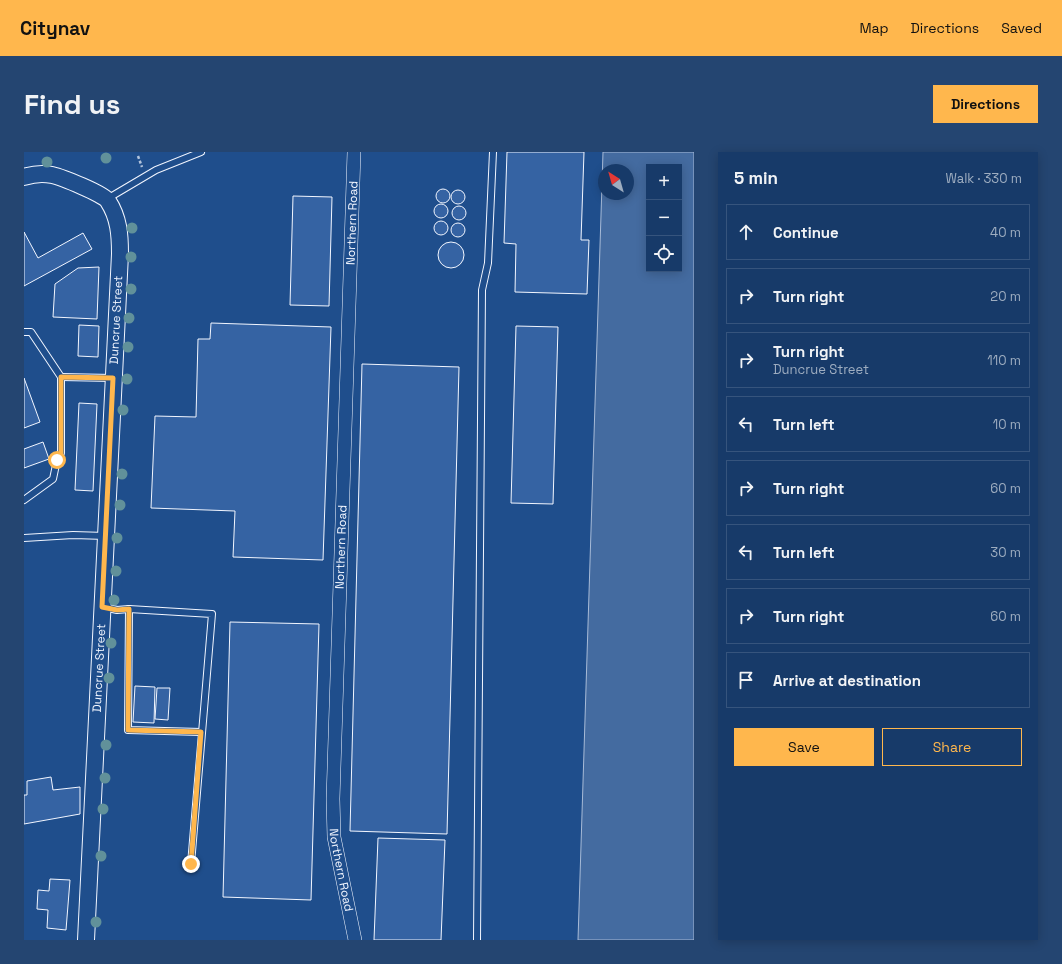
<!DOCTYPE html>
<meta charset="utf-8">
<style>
:root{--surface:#173a69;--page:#244571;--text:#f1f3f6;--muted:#9eadc0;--line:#36547d;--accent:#ffb74d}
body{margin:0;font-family:"Space Grotesk",sans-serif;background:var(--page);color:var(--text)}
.controls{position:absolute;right:12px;top:12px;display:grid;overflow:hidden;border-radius:0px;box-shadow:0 2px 10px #0003}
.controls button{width:36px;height:36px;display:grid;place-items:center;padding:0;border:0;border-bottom:1px solid var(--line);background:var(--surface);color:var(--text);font:20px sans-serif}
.compass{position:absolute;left:574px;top:12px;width:36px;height:36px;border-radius:50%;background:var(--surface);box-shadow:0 2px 10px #0003;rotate:323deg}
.stop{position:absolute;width:12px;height:12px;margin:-9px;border:3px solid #ffb74d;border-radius:50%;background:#fff}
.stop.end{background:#ffb74d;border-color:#fff;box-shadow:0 1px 4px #0008}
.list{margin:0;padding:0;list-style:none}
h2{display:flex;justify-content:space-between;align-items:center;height:52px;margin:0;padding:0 16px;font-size:17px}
h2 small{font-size:13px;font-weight:400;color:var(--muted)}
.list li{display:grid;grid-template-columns:26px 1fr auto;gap:12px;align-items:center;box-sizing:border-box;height:56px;margin:0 8px 8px;padding:0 8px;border:1px solid var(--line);border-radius:0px}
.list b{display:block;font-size:15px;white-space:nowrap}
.list p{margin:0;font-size:13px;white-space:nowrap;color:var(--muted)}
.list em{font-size:13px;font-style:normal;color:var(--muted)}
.actions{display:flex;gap:8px;padding:12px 16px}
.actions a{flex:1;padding:9px 0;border:1px solid var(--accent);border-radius:0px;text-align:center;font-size:14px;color:var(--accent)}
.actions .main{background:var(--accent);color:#111}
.icon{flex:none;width:22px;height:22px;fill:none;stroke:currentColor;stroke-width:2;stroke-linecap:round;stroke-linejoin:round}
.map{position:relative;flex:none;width:670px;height:788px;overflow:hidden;border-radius:0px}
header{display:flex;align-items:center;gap:24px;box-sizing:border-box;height:56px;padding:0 20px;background:var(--accent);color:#111}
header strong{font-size:19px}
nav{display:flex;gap:22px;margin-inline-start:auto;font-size:14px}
.intro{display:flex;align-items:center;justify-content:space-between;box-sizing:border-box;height:96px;padding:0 24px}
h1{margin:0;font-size:28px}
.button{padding:10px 18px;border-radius:0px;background:var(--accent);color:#111;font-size:14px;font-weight:700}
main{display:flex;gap:24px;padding:0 24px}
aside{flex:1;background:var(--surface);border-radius:0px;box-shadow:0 2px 10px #0003}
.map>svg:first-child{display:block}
</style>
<header>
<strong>Citynav</strong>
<nav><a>Map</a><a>Directions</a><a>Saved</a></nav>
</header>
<div class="intro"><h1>Find us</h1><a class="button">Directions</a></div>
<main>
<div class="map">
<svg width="670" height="788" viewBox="0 0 670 788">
<rect width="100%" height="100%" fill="#1f4e8c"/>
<path fill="#446ba0" stroke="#a8bbd7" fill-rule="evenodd" d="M579,0H670V788H554ZM625,15H655V117H625ZM580,18H604V42H580Z"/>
<g fill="#3563a3" stroke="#f2f6ff">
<path d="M483,0H560L557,88H565L563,142L491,140L492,92L480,91Z"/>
<circle cx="419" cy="44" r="7"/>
<circle cx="434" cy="45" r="7"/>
<path d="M269,44L308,45L305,154L266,153Z"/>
<circle cx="417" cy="59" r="7"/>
<circle cx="435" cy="61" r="7"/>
<circle cx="417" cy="76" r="7"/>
<circle cx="434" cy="78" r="7"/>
<path d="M0,80L14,106L59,81L68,97L0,134Z"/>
<circle cx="427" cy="103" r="13"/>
<path d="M75,115L73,167L29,165L31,132L54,116Z"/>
<path d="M187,171L307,175L299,408L209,405L211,359L127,356L131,264L172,265L174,187H186Z"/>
<path d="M55,173L75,174L74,205L54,204Z"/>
<path d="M492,174L534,175L529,352L487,351Z"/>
<path d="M338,212L435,215L423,682L326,679Z"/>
<path d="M0,226L16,270L0,276Z"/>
<path d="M55,251L73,252L69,339L51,338Z"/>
<path d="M19,290L25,307L0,316V297Z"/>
<path d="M206,470L295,472L287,748L199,745Z"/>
<path d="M111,534L131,535L130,571L109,570Z"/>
<path d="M133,536H146L144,568L131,567Z"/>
<path d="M27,625L29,638L56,635V662L0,672V643H3V629Z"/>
<path d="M354,686L421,688L417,788H350Z"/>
<path d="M26,727L46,728L42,778L23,776L24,758L13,757L14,738L25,739Z"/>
</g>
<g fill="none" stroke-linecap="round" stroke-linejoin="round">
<defs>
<g id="service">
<path d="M83,47L132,18L177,0"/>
<path d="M0,180H7L37,225V301L33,308L29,327L0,348"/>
<path d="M37,225L89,226"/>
<path d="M0,386L49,383L82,384"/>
<path d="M80,455L93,458L105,457L188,462L167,712"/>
<path d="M105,457L104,578L177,580"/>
<path d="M453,788L458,138L464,111L469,0"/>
</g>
<g id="minor">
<path id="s1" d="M330,0L309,647L310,685L331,788"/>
</g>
<path id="tertiary" d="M0,25C9,22 19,21 28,23C37,25 80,42 84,49C95,66 96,83 96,102L62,788"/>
</defs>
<use href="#service" stroke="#f2f6ff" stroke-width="8"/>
<use href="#minor" stroke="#f2f6ff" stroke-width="14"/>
<use href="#tertiary" stroke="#f2f6ff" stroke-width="18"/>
<path stroke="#b3c4dc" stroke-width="2.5" stroke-dasharray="3 2" stroke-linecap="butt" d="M114,4L118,15"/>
<use href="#service" stroke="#1f4e8c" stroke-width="6"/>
<use href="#minor" stroke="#1f4e8c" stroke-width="13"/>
<use href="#tertiary" stroke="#1f4e8c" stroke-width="16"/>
</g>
<g fill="#61919a">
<circle cx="82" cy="6" r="5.5"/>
<circle cx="23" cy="10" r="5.5"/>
<circle cx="108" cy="76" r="5.5"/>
<circle cx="107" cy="105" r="5.5"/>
<circle cx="107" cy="137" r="5.5"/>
<circle cx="105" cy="166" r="5.5"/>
<circle cx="104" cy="195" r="5.5"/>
<circle cx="103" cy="227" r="5.5"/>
<circle cx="99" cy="258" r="5.5"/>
<circle cx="98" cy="322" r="5.5"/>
<circle cx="96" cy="353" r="5.5"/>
<circle cx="93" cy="386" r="5.5"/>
<circle cx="92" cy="419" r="5.5"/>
<circle cx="90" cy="448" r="5.5"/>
<circle cx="87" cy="491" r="5.5"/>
<circle cx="85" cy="526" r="5.5"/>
<circle cx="82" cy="593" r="5.5"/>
<circle cx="81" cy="626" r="5.5"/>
<circle cx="79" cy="657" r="5.5"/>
<circle cx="77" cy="704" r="5.5"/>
<circle cx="72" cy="770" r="5.5"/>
</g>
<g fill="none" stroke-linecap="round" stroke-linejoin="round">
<path stroke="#ffb74d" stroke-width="5" d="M33,308L37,301V225L89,226L78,455L93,458L105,457L104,578L177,580L167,712"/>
</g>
<g text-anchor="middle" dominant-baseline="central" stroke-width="3" stroke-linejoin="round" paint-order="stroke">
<g font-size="12" fill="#f2f6ff" stroke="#1f4e8c">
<text transform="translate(328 71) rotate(-88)">Northern Road</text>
<text transform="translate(92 168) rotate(-87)">Duncrue Street</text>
<text transform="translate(317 395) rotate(-88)">Northern Road</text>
<text transform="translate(75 516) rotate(-87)">Duncrue Street</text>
<text stroke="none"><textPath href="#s1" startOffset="719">Northern Road</textPath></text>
</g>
</g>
</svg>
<div class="controls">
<button>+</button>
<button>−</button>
<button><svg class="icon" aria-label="locate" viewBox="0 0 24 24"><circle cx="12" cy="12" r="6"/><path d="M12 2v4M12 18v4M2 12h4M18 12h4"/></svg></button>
</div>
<svg class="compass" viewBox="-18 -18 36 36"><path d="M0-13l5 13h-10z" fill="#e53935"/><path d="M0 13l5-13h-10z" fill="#9eadc0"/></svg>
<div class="stop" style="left:33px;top:308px"></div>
<div class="stop end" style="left:167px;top:712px"></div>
</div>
<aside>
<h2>5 min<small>Walk · 330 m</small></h2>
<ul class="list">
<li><svg class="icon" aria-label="ahead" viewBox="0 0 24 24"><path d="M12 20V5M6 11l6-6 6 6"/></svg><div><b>Continue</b></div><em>40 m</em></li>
<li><svg class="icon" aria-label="right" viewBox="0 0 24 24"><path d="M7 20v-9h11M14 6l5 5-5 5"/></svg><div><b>Turn right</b></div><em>20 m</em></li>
<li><svg class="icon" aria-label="right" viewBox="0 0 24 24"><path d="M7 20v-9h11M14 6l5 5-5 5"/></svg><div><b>Turn right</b><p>Duncrue Street</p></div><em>110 m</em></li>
<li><svg class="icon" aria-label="left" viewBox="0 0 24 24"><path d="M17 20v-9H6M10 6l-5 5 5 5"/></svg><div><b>Turn left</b></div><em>10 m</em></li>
<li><svg class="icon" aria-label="right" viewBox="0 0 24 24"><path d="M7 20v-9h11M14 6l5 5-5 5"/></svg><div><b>Turn right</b></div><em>60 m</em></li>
<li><svg class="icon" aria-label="left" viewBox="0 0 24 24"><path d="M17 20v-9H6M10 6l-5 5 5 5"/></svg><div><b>Turn left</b></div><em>30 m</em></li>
<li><svg class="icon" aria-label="right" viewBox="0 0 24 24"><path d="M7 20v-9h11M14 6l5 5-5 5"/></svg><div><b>Turn right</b></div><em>60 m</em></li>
<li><svg class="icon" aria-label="arrive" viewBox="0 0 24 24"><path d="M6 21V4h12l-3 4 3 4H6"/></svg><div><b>Arrive at destination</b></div></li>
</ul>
<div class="actions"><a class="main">Save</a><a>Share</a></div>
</aside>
</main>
